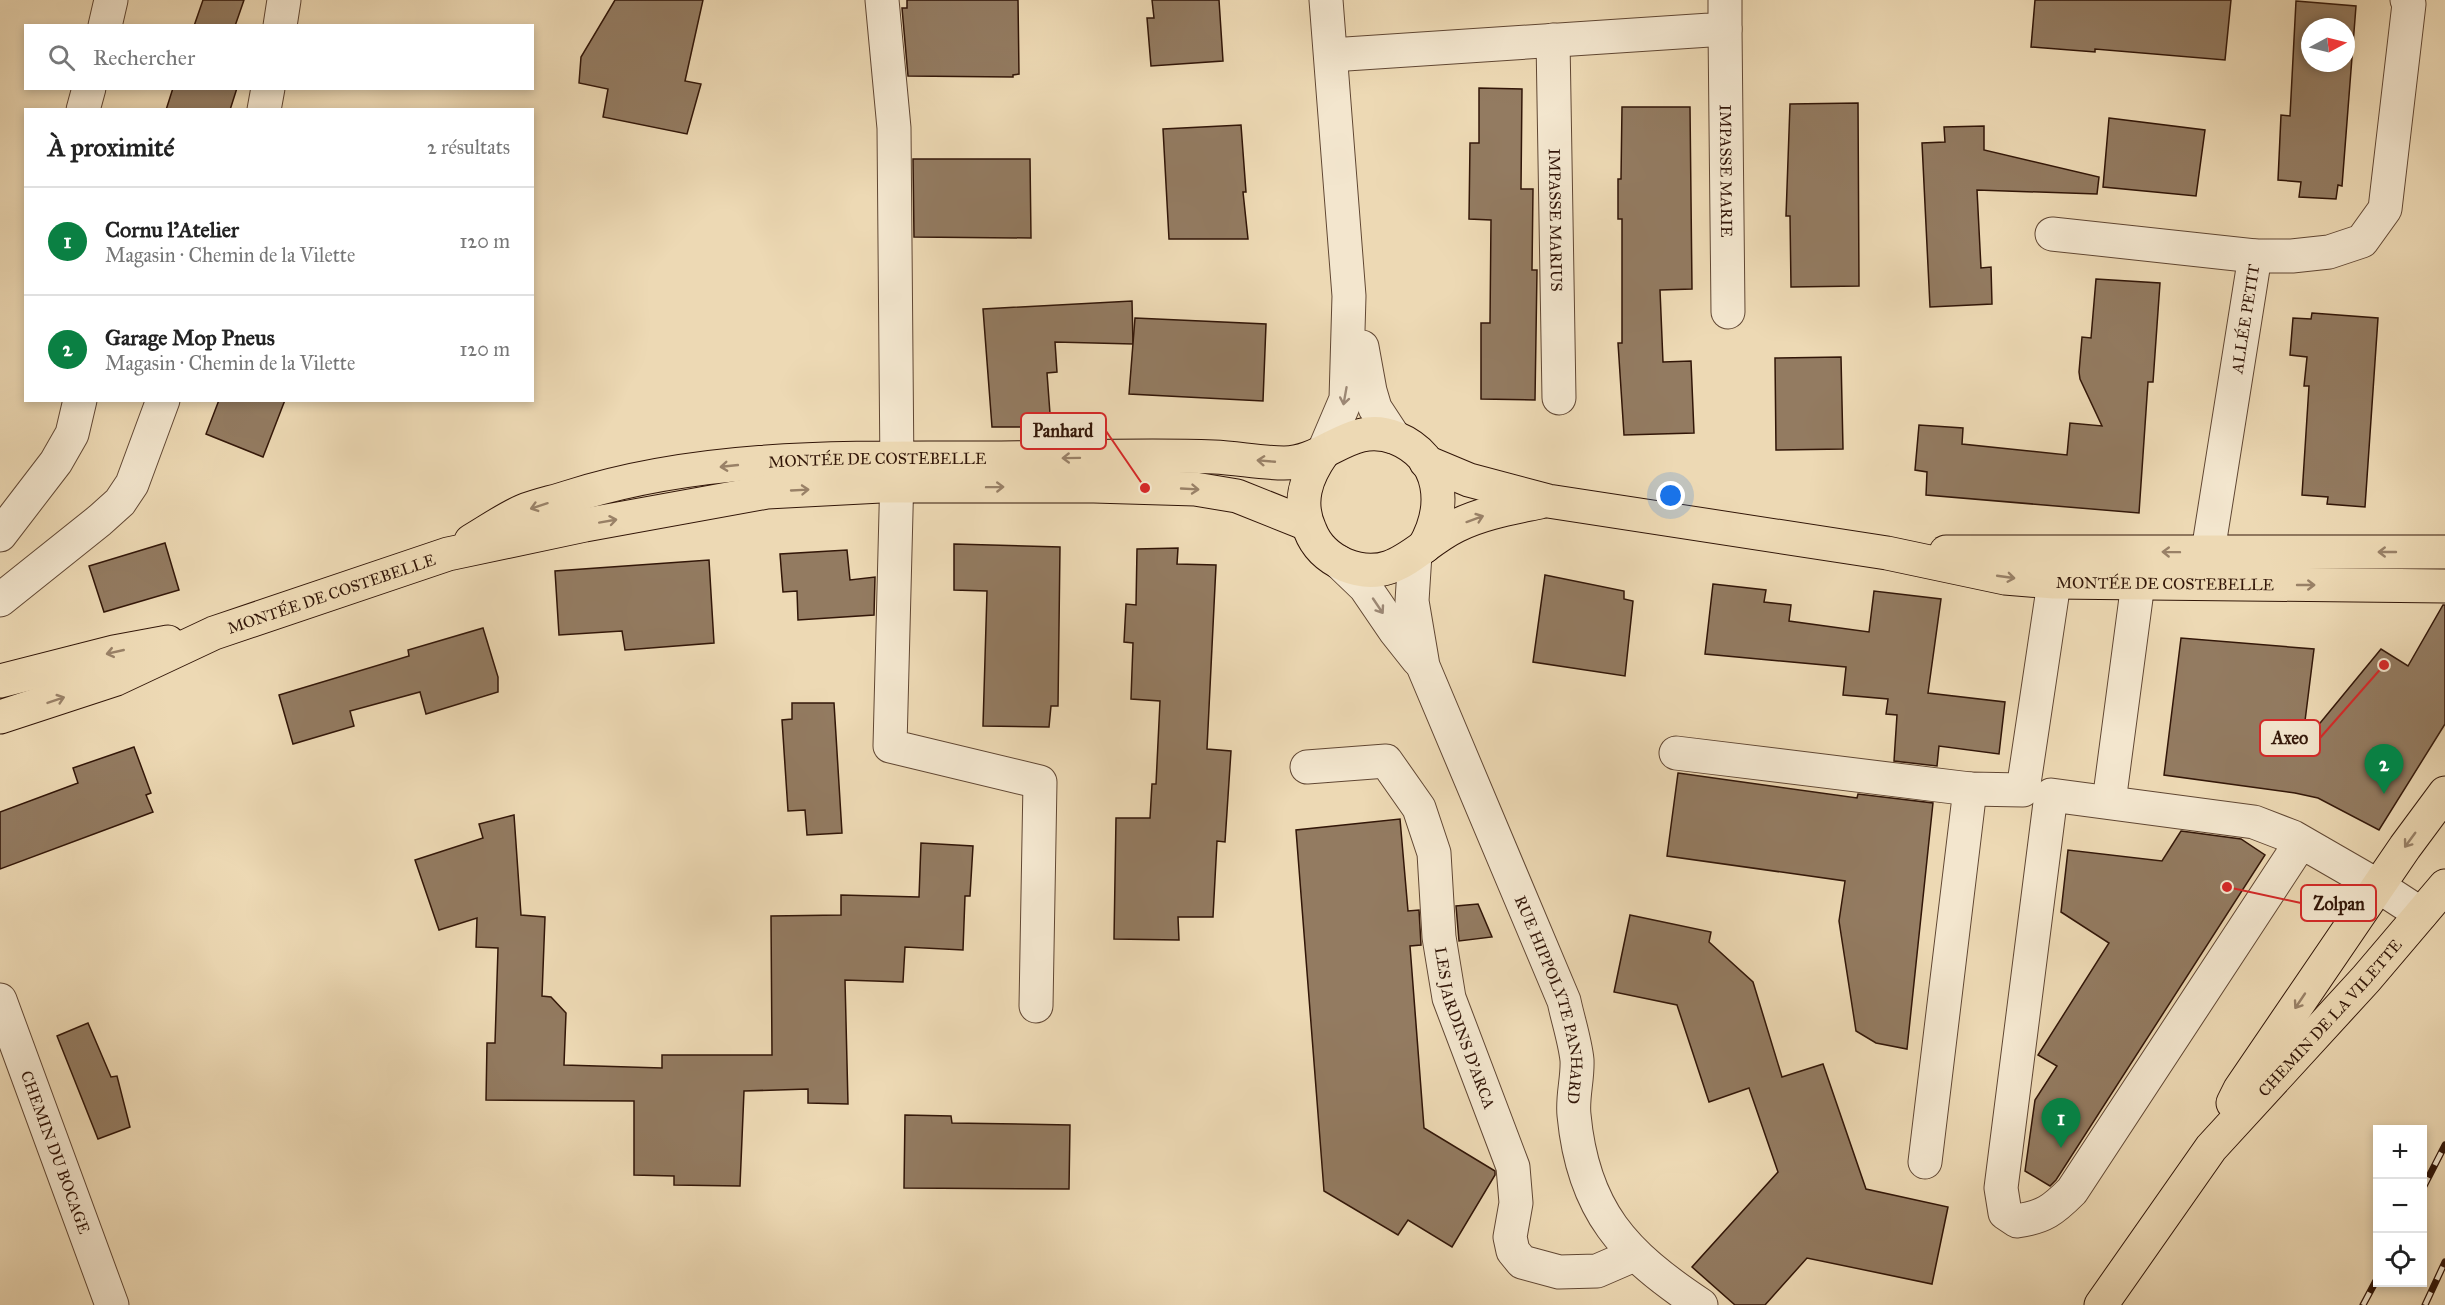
<!DOCTYPE html>
<html lang="fr">
<meta charset="utf-8">
<style>
:root{--surface:#fff;--page:#f2f2f2;--text:#222;--muted:#767676;--line:#e0e0e0;--accent:#0b8043}
body{margin:0;font-family:"IM FELL Great Primer",serif;background:var(--page);color:var(--text)}
.controls{position:absolute;right:18px;bottom:18px;display:grid;overflow:hidden;border-radius:0px;box-shadow:0 3px 9px #0003}
.controls button{width:54px;height:54px;display:grid;place-items:center;padding:0;border:0;border-bottom:2px solid var(--line);background:var(--surface);color:var(--text);font:30px sans-serif}
.compass{position:absolute;left:2301px;top:18px;width:54px;height:54px;border-radius:50%;background:var(--surface);box-shadow:0 3px 9px #0003;rotate:83deg}
.you{position:absolute;left:1671px;top:496px;width:21px;height:21px;margin:-15px;border:4px solid #fff;border-radius:50%;background:#1a73e8;box-shadow:0 0 0 9px #1a73e833}
.badge{display:grid;place-items:center;width:39px;height:39px;border-radius:50%;background:var(--accent);color:#fff;font-size:20px;font-weight:700}
.pin{position:absolute;translate:-50% -50px;filter:drop-shadow(0 2px 3px #0008)}
.pin::after{content:'';position:absolute;top:32px;width:21px;height:18px;background:inherit;clip-path:polygon(0 0,100% 0,50% 100%)}
.list{margin:0;padding:0;list-style:none}
h2{display:flex;justify-content:space-between;align-items:center;height:78px;margin:0;padding:0 24px;font-size:26px}
h2 small{font-size:20px;font-weight:400;color:var(--muted)}
.list li{display:grid;grid-template-columns:39px 1fr auto;gap:18px;align-items:center;box-sizing:border-box;height:108px;padding:0 24px;border-top:2px solid var(--line)}
.list b{display:block;font-size:22px;white-space:nowrap}
.list p{margin:0;font-size:20px;white-space:nowrap;color:var(--muted)}
.list em{font-size:20px;font-style:normal;color:var(--muted)}
.icon{flex:none;width:33px;height:33px;fill:none;stroke:currentColor;stroke-width:2;stroke-linecap:round;stroke-linejoin:round}
.map{position:relative;flex:none;width:2445px;height:1305px;overflow:hidden}
.search{position:absolute;background:var(--surface);box-shadow:0 3px 9px #0003;left:24px;top:24px;width:510px;height:66px;display:flex;align-items:center;gap:15px;box-sizing:border-box;padding:0 21px;border-radius:0px;color:var(--muted);font-size:22px}
.panel{position:absolute;background:var(--surface);box-shadow:0 3px 9px #0003;left:24px;top:108px;width:510px;height:294px;border-radius:0px}
.map>svg:first-child{display:block}
</style>
<div class="map">
<svg width="2445" height="1305" viewBox="0 0 2445 1305">
<rect width="100%" height="100%" fill="#edd9b4"/>
<filter id="stains"><feTurbulence type="fractalNoise" baseFrequency=".00333" numOctaves="4"/><feColorMatrix values="0 0 0 0 .2 0 0 0 0 .09 0 0 0 0 .02 0 0 0 .5 -.17"/></filter>
<radialGradient id="worn" r=".72"><stop offset=".6" stop-color="#630" stop-opacity="0"/><stop offset="1" stop-color="#630" stop-opacity=".3"/></radialGradient>
<g fill="#937b61" stroke="#321608" stroke-width="1.5" fill-rule="evenodd">
<path d="M203,0H244L235,26H194Z"/>
<path d="M615,0H703L685,81L701,84L687,134L603,117L608,89L579,83L581,57Z"/>
<path d="M907,0H1018L1019,74L1013,75V77L908,76L902,8H907Z"/>
<path d="M1152,0H1219L1223,61L1151,66L1147,18H1154Z"/>
<path d="M2035,0H2231L2225,60L2095,49V52L2031,47Z"/>
<path d="M2296,1L2356,6L2342,186L2338,185L2336,199L2299,197L2301,182L2278,180L2281,115L2290,116ZM2310,27H2346V63H2310Z"/>
<path d="M173,88H237L230,110H166Z"/>
<path d="M1479,88L1522,89L1521,189H1533L1532,270H1537L1535,400L1481,399V323H1490L1491,220L1469,219L1470,143H1479Z"/>
<path d="M1858,103L1859,286L1791,287L1790,216H1786L1790,104Z"/>
<path d="M1622,107H1690L1692,289L1660,290L1663,362L1691,361L1694,433L1624,435L1618,343H1622V219H1618V179H1621Z"/>
<path d="M2109,118L2205,130L2196,196L2103,187Z"/>
<path d="M1241,125L1246,192H1243L1248,239H1169L1163,129Z"/>
<path d="M1984,126V150L2099,177L2097,194L1977,190L1981,268L1991,267L1992,304L1930,307L1922,143L1945,142L1944,127Z"/>
<path d="M913,159H1030L1031,238L914,237Z"/>
<path d="M2096,279L2160,283L2153,382H2148L2139,513L1926,495L1927,472L1915,470L1919,425L1963,428L1962,444L2067,455L2070,423L2102,426L2080,379L2079,372L2082,337L2091,338Z"/>
<path d="M1132,301L1133,344L1055,342L1057,372L1047,373L1051,427H992L983,309Z"/>
<path d="M2312,313L2378,318L2365,507L2327,504L2328,497L2302,495L2309,386H2304L2307,357L2290,355L2293,318L2311,319Z"/>
<path d="M1135,318L1266,324L1263,401L1129,394Z"/>
<path d="M1841,357L1843,449L1776,450L1775,358Z"/>
<path d="M219,400H285L263,457L206,434Z"/>
<path d="M165,543L179,590L104,612L89,566Z"/>
<path d="M954,544L1060,547L1058,706H1051L1049,727L983,726L987,591L954,590Z"/>
<path d="M1178,548L1177,564L1216,565L1207,749L1231,751L1225,842L1217,841L1213,917H1178L1179,940L1114,939L1116,818H1150L1152,784H1156L1160,701L1131,699L1133,643L1124,642L1126,604L1136,605L1137,549Z"/>
<path d="M847,550L850,580L875,577L874,615L798,620L797,591L783,592L780,554Z"/>
<path d="M709,560L714,643L625,650L622,631L559,635L555,571Z"/>
<path d="M1545,575L1624,591V599L1633,601L1625,676L1533,662Z"/>
<path d="M1713,584L1766,590L1764,602L1791,605L1789,621L1869,632L1874,591L1941,599L1928,693L2005,702L1999,754L1939,746L1937,766L1894,761L1897,715L1886,714L1888,699L1843,695L1846,667L1705,654Z"/>
<path d="M2443,605H2445V724L2379,830L2318,798L2295,793L2164,775L2181,638L2314,649L2302,745L2381,649L2408,666Z"/>
<path d="M483,628L498,677V692L426,714L420,692L350,711L354,726L293,744L279,695L409,656L408,650Z"/>
<path d="M792,703H834L842,833L807,835L805,810L788,811L782,720L792,719Z"/>
<path d="M134,747L151,793L146,795L153,812L0,869V812L78,783L73,768Z"/>
<path d="M1678,773L1857,798L1858,794L1933,803L1907,1049L1876,1043L1856,1031L1839,921L1845,881L1667,856Z"/>
<path d="M514,815L521,915L545,917L542,996L551,997L566,1013L564,1065L662,1068V1055H772L771,916L841,915V895L919,897L921,843L973,846L970,896H965L963,950L905,947L903,982L845,980L848,1104L808,1103V1089L744,1091L740,1186L674,1185V1176L634,1175V1101L486,1100L487,1043H495L498,948L476,947L477,918L439,930L415,860L483,838L479,824Z"/>
<path d="M1400,819L1408,911L1419,910L1421,945L1410,946L1424,1128L1495,1171V1175L1452,1247L1408,1220L1398,1235L1324,1191L1296,830Z"/>
<path d="M2181,831L2241,839L2265,855L2056,1180L2050,1186L2025,1171L2035,1100L2057,1066L2038,1055L2109,943L2061,912L2068,850L2162,861Z"/>
<path d="M1478,904L1492,937L1459,941L1456,906Z"/>
<path d="M1630,915L1711,932L1709,942L1753,982L1782,1077L1823,1064L1866,1189L1948,1207L1932,1284L1807,1258L1765,1305H1735L1692,1267L1778,1172L1749,1088L1709,1102L1677,1005L1614,992Z"/>
<path d="M88,1023L111,1077L117,1076L130,1127L98,1139L57,1036Z"/>
<path d="M905,1115L951,1116L952,1123L1070,1125L1069,1189L904,1188Z"/>
</g>
<g fill="none" stroke-linecap="round" stroke-linejoin="round">
<defs>
<g id="minor">
<path d="M882,0L894,128L897,473L890,746L1040,782L1036,1006"/>
<path d="M105,26L111,0"/>
<path d="M280,26L284,0"/>
<path id="s1" d="M1725,29L1728,312"/>
<path id="s2" d="M1553,40L1559,398"/>
<path d="M1331,55L1725,29V0"/>
<path d="M83,110L89,88"/>
<path d="M264,110L268,88"/>
<path d="M2052,234L2255,256H2292L2329,252L2362,241L2385,209L2409,4L2407,0"/>
<path d="M1362,347L1370,391L1375,408L1394,437"/>
<path d="M1323,453L1346,399L1349,296L1326,0"/>
<path d="M0,535L56,462L72,434L80,400"/>
<path id="s3" d="M1415,554L1412,601L1423,666L1564,1001C1568,1020 1575,1041 1577,1060C1578,1078 1572,1097 1574,1115C1583,1211 1624,1254 1701,1305"/>
<path d="M1339,562L1365,587L1395,631L1418,660"/>
<path id="s4" d="M2211,580L2210,539L2255,256"/>
<path d="M0,600L100,520L120,502L132,484L163,400"/>
<path d="M1676,753L1970,789L2023,790L2052,596L2056,553"/>
<path id="s5" d="M1307,767L1386,761L1419,808L1434,853L1439,937L1449,998L1513,1167L1516,1203L1510,1237L1513,1251L1522,1262L1559,1272L1597,1271L1634,1255"/>
<path d="M2109,802L2138,583"/>
<path d="M2301,842L2072,1191C2053,1210 2044,1217 2017,1221L2005,1213L2001,1188L2051,795L2254,822L2293,837L2378,886L2421,914"/>
<path id="s6" d="M0,1000L112,1305"/>
<path d="M1925,1162L1970,789"/>
</g>
<g id="major">
<path d="M1323,453C1306,477 1297,502 1310,530C1316,546 1329,558 1345,565C1394,585 1417,545 1456,526C1482,513 1512,508 1540,502"/>
<path id="s7" d="M1426,462L1469,480L1548,501L1887,553L2005,578L2054,582L2445,586"/>
<path id="s8" d="M471,541C488,531 505,519 523,511C538,505 554,502 569,497C704,454 847,458 987,458C1062,458 1138,454 1214,457C1237,458 1261,463 1284,463C1326,463 1351,420 1396,438C1444,458 1447,507 1424,547"/>
<path d="M1946,552H2445"/>
<path d="M0,681L114,652L168,642"/>
<path id="s9" d="M0,717L116,679L214,633L448,554L585,525L767,492L881,486H1094L1195,489L1237,496L1307,524"/>
<path d="M2233,1103L2240,1089L2405,847L2445,793"/>
<path id="s10" d="M2101,1305L2211,1148L2366,979L2445,886"/>
</g>
</defs>
<use href="#minor" stroke="#614733" stroke-width="35"/>
<use href="#major" stroke="#321608" stroke-width="35"/>
<use href="#minor" stroke="#f3e6ce" stroke-width="33"/>
<use href="#major" stroke="#edd9b4" stroke-width="33"/>
<defs>
<g id="rail">
<path d="M2422,1190L2445,1145"/>
<path d="M2363,1305L2378,1277"/>
<path d="M2425,1305L2445,1262"/>
</g>
</defs>
<use href="#rail" stroke="#321608" stroke-width="7"/>
<use href="#rail" stroke="#f3e6ce" stroke-width="4.5" stroke-dasharray="14" stroke-linecap="butt"/>
</g>
<defs><path id="oneway-shaft" d="M-6 0H5M1.5-3L5.5 0L1.5 3" fill="none" stroke-width="1.6" stroke-linecap="round" stroke-linejoin="round" transform="scale(1.5)"/></defs>
<g stroke="#9c8875">
<use href="#oneway-shaft" transform="translate(1345 396) rotate(100)"/>
<use href="#oneway-shaft" transform="translate(1378 606) rotate(56)"/>
</g>
<g stroke="#998167">
<use href="#oneway-shaft" transform="translate(1071 458) rotate(179)"/>
<use href="#oneway-shaft" transform="translate(1266 461) rotate(-175)"/>
<use href="#oneway-shaft" transform="translate(729 466) rotate(174)"/>
<use href="#oneway-shaft" transform="translate(995 487) rotate(-1)"/>
<use href="#oneway-shaft" transform="translate(1190 489) rotate(3)"/>
<use href="#oneway-shaft" transform="translate(800 490) rotate(-3)"/>
<use href="#oneway-shaft" transform="translate(539 506) rotate(162)"/>
<use href="#oneway-shaft" transform="translate(1475 519) rotate(-20)"/>
<use href="#oneway-shaft" transform="translate(608 521) rotate(-10)"/>
<use href="#oneway-shaft" transform="translate(2171 552) rotate(-179)"/>
<use href="#oneway-shaft" transform="translate(2387 552) rotate(180)"/>
<use href="#oneway-shaft" transform="translate(2006 577) rotate(8)"/>
<use href="#oneway-shaft" transform="translate(2306 585)"/>
<use href="#oneway-shaft" transform="translate(115 652) rotate(167)"/>
<use href="#oneway-shaft" transform="translate(56 700) rotate(-19)"/>
<use href="#oneway-shaft" transform="translate(2410 840) rotate(126)"/>
<use href="#oneway-shaft" transform="translate(2300 1001) rotate(124)"/>
</g>
<g text-anchor="middle" dominant-baseline="central" stroke-width="4.5" stroke-linejoin="round" paint-order="stroke">
<g font-size="16" fill="#321608" stroke="#f3e6ce">
<text stroke="none"><textPath href="#s1" startOffset="142">IMPASSE MARIE</textPath></text>
<text stroke="none"><textPath href="#s2" startOffset="180">IMPASSE MARIUS</textPath></text>
<text stroke="none"><textPath href="#s4" startOffset="264">ALLÉE PETIT</textPath></text>
<text stroke="none"><textPath href="#s8" startOffset="420">MONTÉE DE COSTEBELLE</textPath></text>
<text stroke="none"><textPath href="#s7" startOffset="752">MONTÉE DE COSTEBELLE</textPath></text>
<text stroke="none"><textPath href="#s9" startOffset="354">MONTÉE DE COSTEBELLE</textPath></text>
<text stroke="none"><textPath href="#s3" startOffset="472">RUE HIPPOLYTE PANHARD</textPath></text>
<text stroke="none"><textPath href="#s10" startOffset="368">CHEMIN DE LA VILETTE</textPath></text>
<text stroke="none"><textPath href="#s5" startOffset="363">LES JARDINS D'ARCA</textPath></text>
<text stroke="none"><textPath href="#s6" startOffset="162">CHEMIN DU BOCAGE</textPath></text>
</g>
</g>
<path fill="none" stroke="#d62828" stroke-width="2" d="M1145 488L1106 431M2384 665L2320 738M2227 887L2301 903"/>
<g fill="#d62828" stroke="#f3e6ce" stroke-width="2">
<circle cx="1145" cy="488" r="6"/>
<circle cx="2384" cy="665" r="6"/>
<circle cx="2227" cy="887" r="6"/>
</g>
<g fill="#f3e6ce" stroke="#d62828" stroke-width="2">
<rect x="1021" y="413" width="85" height="36" rx="6"/>
<rect x="2260" y="720" width="60" height="36" rx="6"/>
<rect x="2301" y="885" width="75" height="36" rx="6"/>
</g>
<g font-size="18" text-anchor="middle" font-weight="bold" fill="#321608">
<text x="1063" y="437">Panhard</text>
<text x="2290" y="744">Axeo</text>
<text x="2339" y="910">Zolpan</text>
</g>
<rect width="100%" height="100%" filter="url(#stains)"/>
<rect width="100%" height="100%" fill="url(#worn)"/>
</svg>
<div class="controls">
<button>+</button>
<button>−</button>
<button><svg class="icon" aria-label="locate" viewBox="0 0 24 24"><circle cx="12" cy="12" r="6"/><path d="M12 2v4M12 18v4M2 12h4M18 12h4"/></svg></button>
</div>
<svg class="compass" viewBox="-18 -18 36 36"><path d="M0-13l5 13h-10z" fill="#e53935"/><path d="M0 13l5-13h-10z" fill="#767676"/></svg>
<div class="you"></div>
<div class="pin badge" style="left:2061px;top:1148px">1</div>
<div class="pin badge" style="left:2384px;top:794px">2</div>
<div class="search"><svg class="icon" aria-label="search" viewBox="0 0 24 24"><circle cx="10" cy="10" r="6"/><path d="M15 15l6 6"/></svg>Rechercher</div>
<section class="panel">
<h2>À proximité<small>2 résultats</small></h2>
<ul class="list">
<li><span class="badge">1</span><div><b>Cornu l'Atelier</b><p>Magasin · Chemin de la Vilette</p></div><em>120 m</em></li>
<li><span class="badge">2</span><div><b>Garage Mop Pneus</b><p>Magasin · Chemin de la Vilette</p></div><em>120 m</em></li>
</ul>
</section>
</div>
